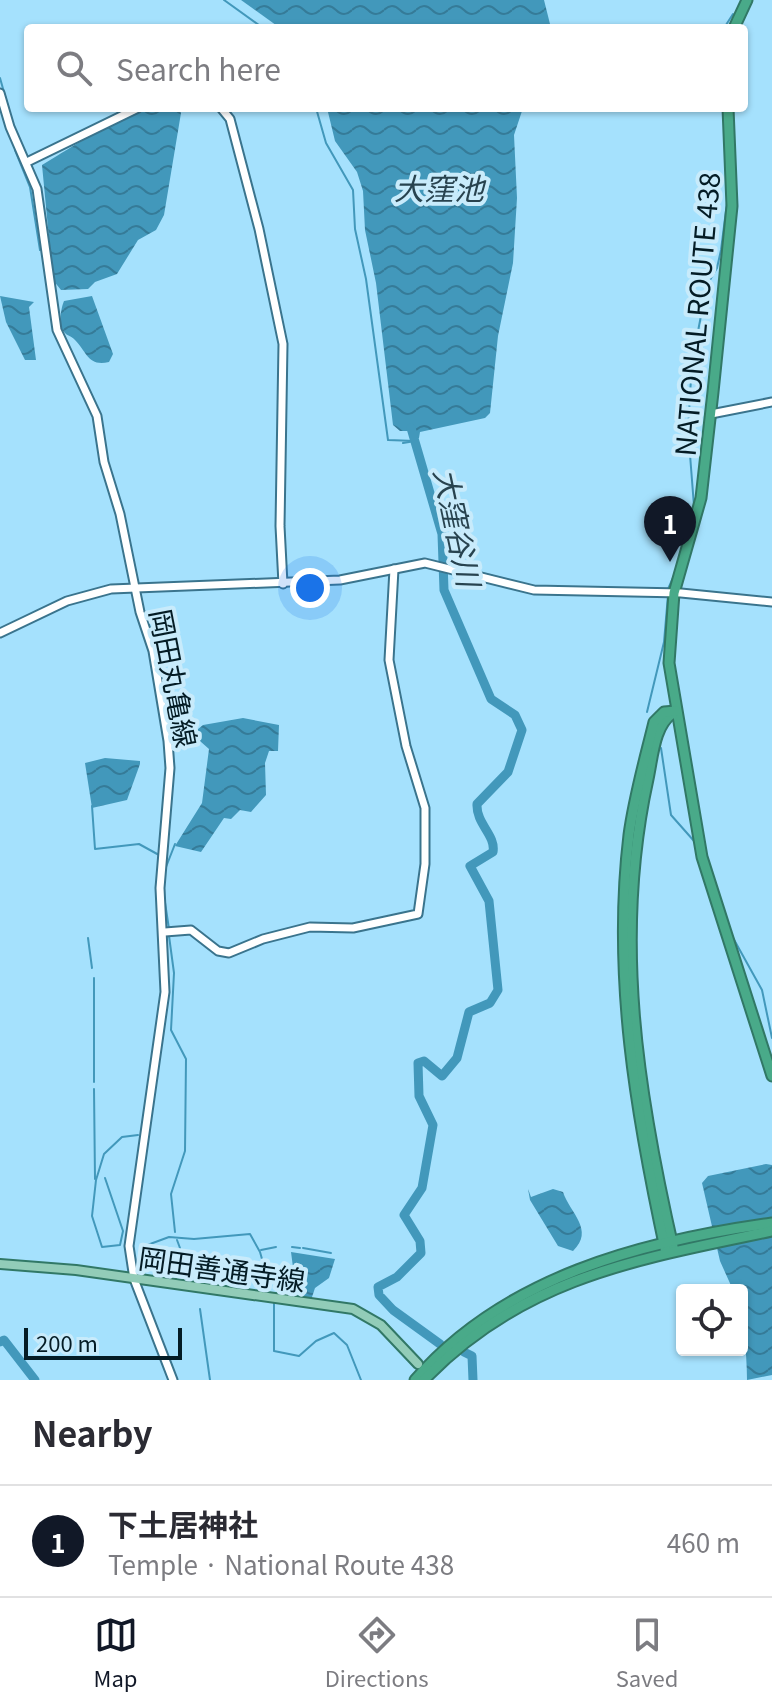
<!DOCTYPE html>
<meta charset="utf-8">
<style>
:root{--surface:#fff;--page:#f2f2f3;--text:#2b2b33;--muted:#7c7c81;--line:#e1e1e2;--accent:#111827}
body{margin:0;font-family:Georgia,"Noto Sans JP",serif;background:var(--page);color:var(--text)}
.controls{position:absolute;right:24px;bottom:24px;display:grid;overflow:hidden;border-radius:8px;box-shadow:0 2px 6px #0004}
.controls button{width:72px;height:72px;display:grid;place-items:center;padding:0;border:0;border-bottom:2px solid var(--line);background:var(--surface);color:var(--text);font:40px sans-serif}
.scale{position:absolute;left:24px;bottom:20px;width:158px;box-sizing:border-box;padding-left:8px;border:4px solid #041c25;border-top:0;font-size:22px;line-height:28px;white-space:nowrap;color:#041c25;-webkit-text-stroke:6px #c8ebfb;paint-order:stroke}
.you{position:absolute;left:310px;top:588px;width:28px;height:28px;margin:-20px;border:6px solid #fff;border-radius:50%;background:#1a73e8;box-shadow:0 0 0 12px #1a73e833}
.badge{display:grid;place-items:center;width:52px;height:52px;border-radius:50%;background:var(--accent);color:#fff;font-size:26px;font-weight:700}
.pin{position:absolute;translate:-50% -66px;filter:drop-shadow(0 2px 4px #0008)}
.pin::after{content:'';position:absolute;top:42px;width:28px;height:24px;background:inherit;clip-path:polygon(0 0,100% 0,50% 100%)}
.list{margin:0;padding:0;list-style:none}
h2{display:flex;justify-content:space-between;align-items:center;height:104px;margin:0;padding:0 32px;font-size:34px}
h2 small{font-size:26px;font-weight:400;color:var(--muted)}
.list li{display:grid;grid-template-columns:52px 1fr auto;gap:24px;align-items:center;box-sizing:border-box;height:112px;padding:0 32px;border-top:2px solid var(--line)}
.list b{display:block;font-size:30px;white-space:nowrap}
.list p{margin:0;font-size:26px;white-space:nowrap;color:var(--muted)}
.list em{font-size:26px;font-style:normal;color:var(--muted)}
.icon{flex:none;width:44px;height:44px;fill:none;stroke:currentColor;stroke-width:2;stroke-linecap:round;stroke-linejoin:round}
.map{position:relative;flex:none;width:772px;height:1380px;overflow:hidden}
.search{position:absolute;background:var(--surface);box-shadow:0 2px 6px #0004;left:24px;right:24px;top:24px;height:88px;display:flex;align-items:center;gap:20px;box-sizing:border-box;padding:0 28px;border-radius:8px;color:var(--muted);font-size:30px}
.sheet{height:216px;background:var(--surface)}
nav{display:flex;justify-content:space-around;align-items:center;box-sizing:border-box;height:112px;border-top:2px solid var(--line);background:var(--surface);font-size:22px;color:var(--muted)}
nav a{display:grid;justify-items:center;gap:4px}
nav .on{color:var(--accent)}
.map>svg:first-child{display:block}
</style>
<div class="map">
<svg width="772" height="1380" viewBox="0 0 772 1380">
<defs>
<pattern id="water-waves" width="16" height="10" patternUnits="userSpaceOnUse" patternTransform="scale(2)"><rect width="16" height="10" fill="#4298bb"/><path d="M0 5q4-4 8 0t8 0" fill="none" stroke="#357b98"/></pattern>
</defs>
<rect width="100%" height="100%" fill="#a5e1fd"/>
<g fill="url(#water-waves)">
<path d="M241,0H544L551,28H280Z"/>
<path d="M148,108H178L181,113L164,215L156,230L138,240L117,274L95,282L88,289L61,290L53,280L42,165L109,124Z"/>
<path d="M327,108H523L514,135L517,198L513,263L498,336L490,413L485,418L420,432L419,438H411L410,431H400L393,425L376,283L365,230L363,191L357,172L335,141Z"/>
<path d="M0,296L34,302L29,307L36,360H25L6,322Z"/>
<path d="M92,296L113,354L109,362C88,367 87,352 75,340C72,336 67,336 64,332C58,325 61,308 64,301Z"/>
<path d="M243,718L279,725L278,751H269L265,763L266,795L251,812L240,810L231,819L224,818L201,852L175,846L202,803L209,749L192,734L203,725Z"/>
<path d="M105,758L140,761V764L127,800L92,808L85,763Z"/>
<path d="M766,1164L772,1165V1375L747,1380C747,1349 742,1321 742,1290H733L720,1261L702,1183L708,1176Z"/>
<path d="M528,1189L531,1197L553,1189L563,1192C570,1213 595,1230 573,1251L558,1246L530,1200Z"/>
<path d="M291,1252L335,1259L329,1278L315,1288L311,1300L291,1298L296,1290Z"/>
</g>
<g fill="none" stroke-linecap="round" stroke-linejoin="round">
<g stroke="#4298bb" stroke-width="2">
<path d="M224,0L263,28"/>
<path d="M724,28L733,14"/>
<path d="M0,78L9,110"/>
<path d="M316,108L326,143L353,190L355,229L366,279L388,440L415,441"/>
<path d="M15,150L30,187L40,250"/>
<path d="M403,443L415,441"/>
<path d="M694,506L688,429L692,362L707,285L717,268L721,250L728,195"/>
<path d="M686,536L690,519"/>
<path d="M668,589L677,569"/>
<path d="M647,712L664,642L668,595"/>
<path d="M661,748L671,815L694,841"/>
<path d="M92,806L95,849L139,844L159,855L158,871"/>
<path d="M166,867L175,844"/>
<path d="M164,896L169,929"/>
<path d="M169,936L174,973L171,1030L186,1059L185,1151L171,1194L175,1232"/>
<path d="M732,936L762,990L772,1038"/>
<path d="M88,938L92,968"/>
<path d="M94,1082V978"/>
<path d="M94,1089L95,1179"/>
<path d="M105,1178L123,1231L120,1245L102,1247L92,1216L96,1180L104,1154L122,1137L138,1135"/>
<path d="M177,1240L180,1248"/>
<path d="M142,1247L169,1237L194,1239L250,1234L260,1252L270,1287"/>
<path d="M292,1247L300,1248"/>
<path d="M303,1248L331,1253"/>
<path d="M261,1250L276,1247"/>
<path d="M274,1303V1351L299,1356L316,1341L334,1333L347,1345L361,1380"/>
<path d="M200,1309L210,1380"/>
</g>
<g stroke="#4298bb" stroke-width="9">
<path d="M411,428L442,534L444,590L491,699L515,715L522,730L508,772L477,804C476,824 496,835 493,852L470,866L489,901L498,990L490,1003L469,1012L457,1058L442,1076L424,1061L418,1063L419,1096L433,1125L422,1188L404,1215L420,1241L421,1253L397,1277L378,1287L379,1295L393,1310L440,1344"/>
<path d="M0,1342L4,1340L35,1380"/>
<path d="M464,1352L472,1356L473,1380"/>
</g>
<defs>
<g id="secondary">
<path d="M0,93L10,127L37,189L57,330L97,416L104,462L120,514L140,612L153,651L168,741L170,768L160,888L165,992L129,1246L134,1279L173,1380"/>
<path d="M221,108L230,119L259,229L283,344L280,526L283,584"/>
<path d="M27,162L138,108"/>
<path d="M711,414L772,402"/>
<path d="M0,633L67,601L111,589L340,580L425,563L534,590L681,593L772,602"/>
<path d="M165,932L191,930L218,951L229,953L263,939L310,927L353,928L418,914L425,864V808L406,746L389,660L394,569"/>
</g>
<path id="primary" d="M0,1264L76,1270L353,1309L381,1325L418,1364"/>
<g id="highway">
<path d="M734,28L747,0"/>
<path d="M728,108L732,206L713,392L701,498L674,593L669,663L702,857L772,1076"/>
<path d="M673,713C654,726 653,756 648,779C613,938 638,1094 674,1251"/>
<path d="M666,1253C636,1115 612,976 629,835C634,797 645,759 654,722L664,712L676,711"/>
<path d="M415,1380C504,1277 642,1241 772,1223"/>
<path d="M424,1380C523,1277 639,1259 772,1231"/>
</g>
</defs>
<use href="#secondary" stroke="#3a748d" stroke-width="11"/>
<use href="#primary" stroke="#317866" stroke-width="12"/>
<use href="#highway" stroke="#317866" stroke-width="13"/>
<use href="#secondary" stroke="#fff" stroke-width="7"/>
<use href="#primary" stroke="#92ccb8" stroke-width="8"/>
<use href="#highway" stroke="#49aa89" stroke-width="9"/>
</g>
<g text-anchor="middle" dominant-baseline="central" stroke-width="8" stroke-linejoin="round" paint-order="stroke">
<g font-size="28" fill="#041c25" stroke="#c8ebfb">
<text transform="translate(696 314) rotate(-85)">NATIONAL ROUTE 438</text>
<text transform="translate(175 678) rotate(79)">岡田丸亀線</text>
<text transform="translate(222 1268) rotate(8)">岡田善通寺線</text>
</g>
<g font-size="30" font-style="italic" fill="#28434f" stroke="#c8ebfb">
<text x="439" y="187">大窪池</text>
<text transform="translate(459 527) rotate(78)">大窪谷川</text>
</g>
</g>
</svg>
<div class="controls">
<button><svg class="icon" aria-label="locate" viewBox="0 0 24 24"><circle cx="12" cy="12" r="6"/><path d="M12 2v4M12 18v4M2 12h4M18 12h4"/></svg></button>
</div>
<div class="scale">200 m</div>
<div class="you"></div>
<div class="pin badge" style="left:670px;top:562px">1</div>
<div class="search"><svg class="icon" aria-label="search" viewBox="0 0 24 24"><circle cx="10" cy="10" r="6"/><path d="M15 15l6 6"/></svg>Search here</div>
</div>
<section class="sheet">
<h2>Nearby<small></small></h2>
<ul class="list">
<li><span class="badge">1</span><div><b>下土居神社</b><p>Temple · National Route 438</p></div><em>460 m</em></li>
</ul>
</section>
<nav>
<a class="on"><svg class="icon" aria-label="map" viewBox="0 0 24 24"><path d="M3 6l6-2 6 2 6-2v14l-6 2-6-2-6 2zM9 4v14M15 6v14"/></svg>Map</a>
<a><svg class="icon" aria-label="directions" viewBox="0 0 24 24"><path d="M12 3l9 9-9 9-9-9zM9 14v-3h6M13 9l2 2-2 2"/></svg>Directions</a>
<a><svg class="icon" aria-label="saved" viewBox="0 0 24 24"><path d="M7 4h10v16l-5-4-5 4z"/></svg>Saved</a>
</nav>
